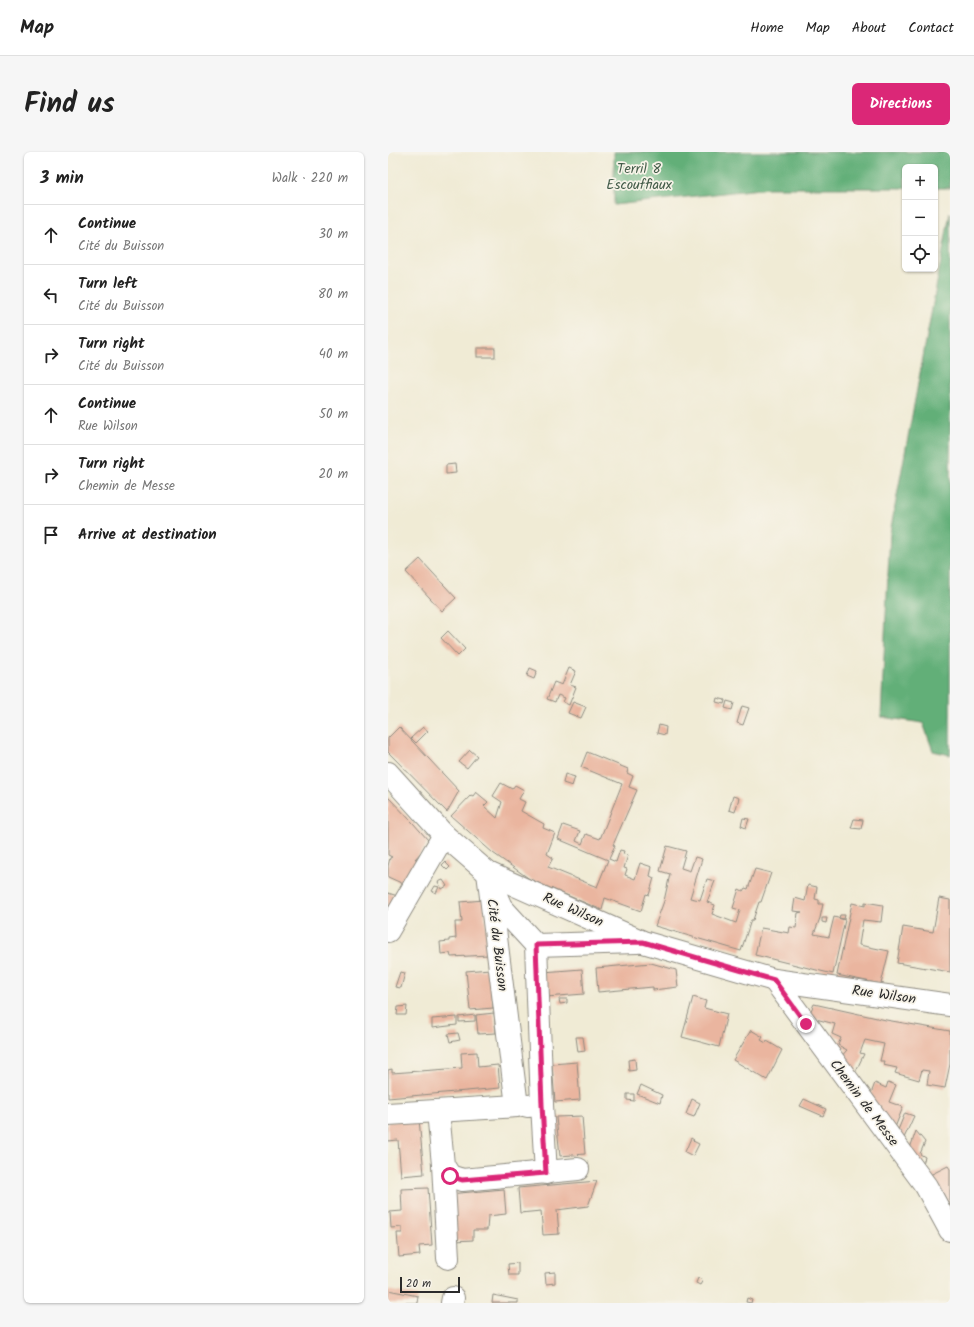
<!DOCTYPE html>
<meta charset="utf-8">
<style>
:root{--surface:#fff;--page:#f6f6f6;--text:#222;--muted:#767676;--line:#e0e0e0;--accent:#db2777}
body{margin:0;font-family:Kalam,sans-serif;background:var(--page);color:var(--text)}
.controls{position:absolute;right:12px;top:12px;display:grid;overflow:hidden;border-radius:6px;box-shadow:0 1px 3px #0004}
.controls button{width:36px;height:36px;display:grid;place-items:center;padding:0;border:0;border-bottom:1px solid var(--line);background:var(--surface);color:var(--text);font:20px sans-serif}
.scale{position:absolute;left:12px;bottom:10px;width:60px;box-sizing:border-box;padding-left:4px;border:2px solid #2b2b2b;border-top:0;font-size:11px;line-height:14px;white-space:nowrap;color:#2b2b2b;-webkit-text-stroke:3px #f7f3e8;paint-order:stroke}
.stop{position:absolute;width:12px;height:12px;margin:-9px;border:3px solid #db2777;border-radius:50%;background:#fff}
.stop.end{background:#db2777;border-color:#fff;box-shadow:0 1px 4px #0008}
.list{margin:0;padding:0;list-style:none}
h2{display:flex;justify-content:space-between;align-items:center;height:52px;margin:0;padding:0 16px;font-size:17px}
h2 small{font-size:13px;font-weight:400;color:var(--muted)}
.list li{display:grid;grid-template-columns:26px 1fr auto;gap:12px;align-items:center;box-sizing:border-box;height:60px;padding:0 16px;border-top:1px solid var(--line)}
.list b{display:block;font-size:15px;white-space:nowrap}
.list p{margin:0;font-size:13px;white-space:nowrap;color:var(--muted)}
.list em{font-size:13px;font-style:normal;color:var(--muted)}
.icon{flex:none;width:22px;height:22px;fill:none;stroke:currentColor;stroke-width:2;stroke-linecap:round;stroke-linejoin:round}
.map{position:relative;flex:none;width:562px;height:1151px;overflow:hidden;border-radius:6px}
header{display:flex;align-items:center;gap:24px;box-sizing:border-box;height:56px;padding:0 20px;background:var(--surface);border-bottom:1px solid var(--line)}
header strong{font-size:19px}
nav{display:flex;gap:22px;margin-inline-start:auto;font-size:14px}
.intro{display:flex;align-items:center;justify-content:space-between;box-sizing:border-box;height:96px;padding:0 24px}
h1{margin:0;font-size:28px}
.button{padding:10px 18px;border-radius:6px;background:var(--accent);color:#fff;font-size:14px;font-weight:700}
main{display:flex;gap:24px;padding:0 24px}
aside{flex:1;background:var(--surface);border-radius:6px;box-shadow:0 1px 3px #0004}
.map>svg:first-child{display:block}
</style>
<header>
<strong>Map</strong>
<nav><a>Home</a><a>Map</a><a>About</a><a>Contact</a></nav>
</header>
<div class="intro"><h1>Find us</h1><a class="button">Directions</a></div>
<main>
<aside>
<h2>3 min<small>Walk · 220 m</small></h2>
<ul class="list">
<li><svg class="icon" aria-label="ahead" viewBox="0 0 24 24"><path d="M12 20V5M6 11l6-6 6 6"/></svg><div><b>Continue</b><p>Cité du Buisson</p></div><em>30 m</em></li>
<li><svg class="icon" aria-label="left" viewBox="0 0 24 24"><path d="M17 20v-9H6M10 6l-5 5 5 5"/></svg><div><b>Turn left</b><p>Cité du Buisson</p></div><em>80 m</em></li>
<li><svg class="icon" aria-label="right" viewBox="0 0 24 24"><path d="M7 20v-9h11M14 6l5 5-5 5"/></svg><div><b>Turn right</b><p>Cité du Buisson</p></div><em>40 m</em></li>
<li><svg class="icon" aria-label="ahead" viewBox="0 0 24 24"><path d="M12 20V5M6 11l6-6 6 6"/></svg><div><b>Continue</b><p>Rue Wilson</p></div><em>50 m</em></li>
<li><svg class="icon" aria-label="right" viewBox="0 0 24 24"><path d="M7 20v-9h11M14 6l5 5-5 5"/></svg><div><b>Turn right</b><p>Chemin de Messe</p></div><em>20 m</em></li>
<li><svg class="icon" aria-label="arrive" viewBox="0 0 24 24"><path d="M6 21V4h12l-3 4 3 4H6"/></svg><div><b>Arrive at destination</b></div></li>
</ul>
</aside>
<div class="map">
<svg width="562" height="1151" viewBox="0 0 562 1151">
<rect width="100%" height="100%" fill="#f7f3e8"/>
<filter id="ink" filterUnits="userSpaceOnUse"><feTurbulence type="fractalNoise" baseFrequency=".025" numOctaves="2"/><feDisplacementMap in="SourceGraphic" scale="8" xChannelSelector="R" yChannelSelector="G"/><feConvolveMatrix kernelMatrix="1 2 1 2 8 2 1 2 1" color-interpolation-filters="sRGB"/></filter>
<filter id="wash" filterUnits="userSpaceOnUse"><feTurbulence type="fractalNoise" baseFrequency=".012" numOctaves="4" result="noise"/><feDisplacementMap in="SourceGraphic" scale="16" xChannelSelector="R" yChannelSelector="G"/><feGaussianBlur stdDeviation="0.9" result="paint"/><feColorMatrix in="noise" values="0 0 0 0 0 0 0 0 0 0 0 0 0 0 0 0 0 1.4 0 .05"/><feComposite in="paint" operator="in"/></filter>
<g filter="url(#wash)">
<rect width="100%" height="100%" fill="#f0ebd5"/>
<g fill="#62af78" stroke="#466d52">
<path d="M226,0H562V36H547V15H517V36H381L226,53Z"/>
<path d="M562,61V603L545,599L535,571L493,565L502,381Z"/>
</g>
<g id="blocks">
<g fill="#eab59f">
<rect x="89" y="196" width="18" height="9"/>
<path d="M67,312L68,321L58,322V313Z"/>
<path d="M32,407L68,446L54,459L18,420Z"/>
<path d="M60,479L77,497L70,504L53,486Z"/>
<path d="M142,516L149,519L146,527L139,524Z"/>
<path d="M181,516L188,519L182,533L188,535L181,553L175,550L177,546L170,543L167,550L159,547L166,530L174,533Z"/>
<path d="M329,546L337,548L336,552L328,550Z"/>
<path d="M339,549L346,551L344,558L337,556Z"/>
<path d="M185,550L198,555L193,566L180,561Z"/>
<path d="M354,554L361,556L355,573L349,571Z"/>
<path d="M271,573L278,575L277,583L269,581Z"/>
<path d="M11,575L71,639L59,660L0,600V586Z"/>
<path d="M35,575L40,579L28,591L23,586Z"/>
<path d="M82,598L89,604L79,616L71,610Z"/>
<path d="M199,600L240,617L239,621L245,624L241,635L249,638L225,693L227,694L221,707L228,710L232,698L236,699L235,702L240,703L236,716L239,717L237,723L247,727L252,711L264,715L262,724L266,726L261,743L258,742L253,759L217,746L214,758L143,728L105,701L63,664L83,643L85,644L88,640L100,650L96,654L109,666L114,650L105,644L113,631L124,637L127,633L136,638L131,647L137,650L133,659L156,672L155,676L167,681L159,702L165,706L160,715L209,735L220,708L170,687L175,673L192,679L188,689L194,692L198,682L212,687L234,632L193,615Z"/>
<path d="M177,622L187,625L184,634L175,631Z"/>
<path d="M345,644L351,646L347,660L341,658Z"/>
<path d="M0,645L25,671L40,688L36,697L27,707L33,706L20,734L0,725V714L2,706L4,705L0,703Z"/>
<path d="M355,666L361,667L358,676L353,674Z"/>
<path d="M466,667L475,668L473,677L463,676Z"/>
<path d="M279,694L298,699L293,716L302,719L307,705L314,707L302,746L312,748L319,727L327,729L319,750L327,753L324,762L348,771L352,758L345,756L351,737L355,739L357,736L360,737L367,717L383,721L373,750H371L365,768H363L353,799L267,774L276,749L282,722L272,719Z"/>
<path d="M57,710L62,715L59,718L54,713Z"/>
<path d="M55,728L59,734L54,737L50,730Z"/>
<path d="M420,733L429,735L427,747L431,748V752H435L432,766L426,782L441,785L446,765L457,768L445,822L367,803L373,776L401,781L402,775L408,776L410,761L414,760L405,759L407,746L417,749Z"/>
<path d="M47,734L51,735L48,741L44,739Z"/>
<path d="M0,741L13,745L0,766Z"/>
<path d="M551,746L562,748V820L509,811L515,775L545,780Z"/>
<path d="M96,748L100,803L63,805L62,801L53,802L52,790L61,789V787L68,786L67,770H74L72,750Z"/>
<path d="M477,750L495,753L493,770L475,768L471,793L501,799L493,832L449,823L464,751L477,754Z"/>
<path d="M452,763H457L456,767L451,766Z"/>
<path d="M434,766H439L438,771L434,770Z"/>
<path d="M263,811L288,818L290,835L265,838V835L210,840L208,816Z"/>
<path d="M102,817L105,856L82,858L78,819Z"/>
<path d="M194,817L196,842L158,845L155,820Z"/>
<path d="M12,820L17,821L13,836L7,835Z"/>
<path d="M305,845L318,849L316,856L339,862L331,895L294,885Z"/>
<path d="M171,847H179V851L172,852Z"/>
<path d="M426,852L498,868L562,879V912L557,936L539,933L541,919L534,918L531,928L507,921L509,916L495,913L496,909H492L496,892L477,888L472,901L476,902L465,925L451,907L459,898L450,893L453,886L444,882L447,872L420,865Z"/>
<path d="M19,854L18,863H9L10,855Z"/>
<path d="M106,861L108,881L90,882L88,863Z"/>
<path d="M87,863V869L71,870V865Z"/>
<path d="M69,865V873L44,876V867Z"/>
<path d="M363,878L375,885L373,888L378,891L379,889L394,898L379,928L345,908Z"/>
<path d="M70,881L72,888L62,890L60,882Z"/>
<path d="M188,885H195L197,899L190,900Z"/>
<path d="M89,900L90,915L110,913L112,936L0,946V918L4,917V921L74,916L73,901Z"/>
<path d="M247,907L248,918L241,919L240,908Z"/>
<path d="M189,910L192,948L167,950L164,912Z"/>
<path d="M500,930L508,933L501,950L515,955L506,978L481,947L487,931L498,936Z"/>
<path d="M253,933L274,943L272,951L249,942Z"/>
<path d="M239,942H246V949L239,948Z"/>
<path d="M304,947L312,951L306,965L298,962Z"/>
<path d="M416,947L438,957L435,964L412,954Z"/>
<path d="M517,961L526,964L516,986L508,983Z"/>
<path d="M194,964L197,1002L172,1004L168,965Z"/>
<path d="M31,967L36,1022L13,1024L10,988L0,989V970Z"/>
<path d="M528,979L537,990L532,1002L537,1005L533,1018L520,1002Z"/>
<path d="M303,986L306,988L305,989L311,992L305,1004L297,1000Z"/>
<path d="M560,1014L562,1017V1060L542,1023Z"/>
<path d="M209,1029L200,1054L169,1058L171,1082L155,1083L153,1059L132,1061L130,1036Z"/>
<path d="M40,1036L44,1093L31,1094L32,1103L11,1105L9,1081H14V1075L3,1076L2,1060L14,1059L13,1037Z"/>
<path d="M116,1037L118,1062L100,1064L99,1078H85V1088L67,1089L61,1042Z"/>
<path d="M130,1111V1123H121L120,1112Z"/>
<path d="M167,1120V1131L158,1132L157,1121Z"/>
<path d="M310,1126L315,1128L312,1133L308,1131Z"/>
<path d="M0,1138L30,1144L29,1151H0Z"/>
<path d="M105,1143L130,1148V1151H104Z"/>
<path d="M359,1146L364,1148L363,1151L358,1150Z"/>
</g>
</g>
</g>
<g filter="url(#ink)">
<use href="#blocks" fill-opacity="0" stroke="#8e8b80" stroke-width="1"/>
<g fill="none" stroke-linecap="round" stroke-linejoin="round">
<defs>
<g id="minor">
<path d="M0,621L56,683L100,721L255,790L386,828L562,853"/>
<path d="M106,739L113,755L148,793L154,953"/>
<path d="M0,779L56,683"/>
<path d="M148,793L249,790"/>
<path d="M386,828L538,1034L562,1078"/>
<path d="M139,954L154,953L158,1021"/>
<path d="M50,959L55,1013L62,1024L74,1028L190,1017"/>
<path d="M0,962L129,954L100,721"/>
<path d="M55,1013L60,1106"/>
<path d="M64,1151L65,1146"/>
</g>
</defs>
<use href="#minor" stroke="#8e8b80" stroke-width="24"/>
<use href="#minor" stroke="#fff" stroke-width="22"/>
</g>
</g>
<g fill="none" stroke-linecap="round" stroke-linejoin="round" filter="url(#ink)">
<path stroke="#db2777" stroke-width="5" d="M62,1024L74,1028L158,1021L154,953L148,793L255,790L386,828L418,872"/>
</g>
<g text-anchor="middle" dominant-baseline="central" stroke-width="3.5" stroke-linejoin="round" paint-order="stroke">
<g font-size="14" fill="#425b48" stroke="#f7f3e8">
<text x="251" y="17">Terril 8<tspan x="251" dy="16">Escouffiaux</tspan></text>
</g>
<g font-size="14" fill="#2b2b2b" stroke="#f7f3e8">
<text transform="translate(185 758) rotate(24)">Rue Wilson</text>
<text transform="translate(109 793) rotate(83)">Cité du Buisson</text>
<text transform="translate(496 843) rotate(8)">Rue Wilson</text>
<text transform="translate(476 951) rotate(53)">Chemin de Messe</text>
</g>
</g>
</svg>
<div class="controls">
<button>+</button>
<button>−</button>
<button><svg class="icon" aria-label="locate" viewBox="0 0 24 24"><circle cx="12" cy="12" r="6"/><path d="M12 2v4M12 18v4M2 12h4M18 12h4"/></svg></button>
</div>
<div class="scale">20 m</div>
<div class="stop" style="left:62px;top:1024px"></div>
<div class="stop end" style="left:418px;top:872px"></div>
</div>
</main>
